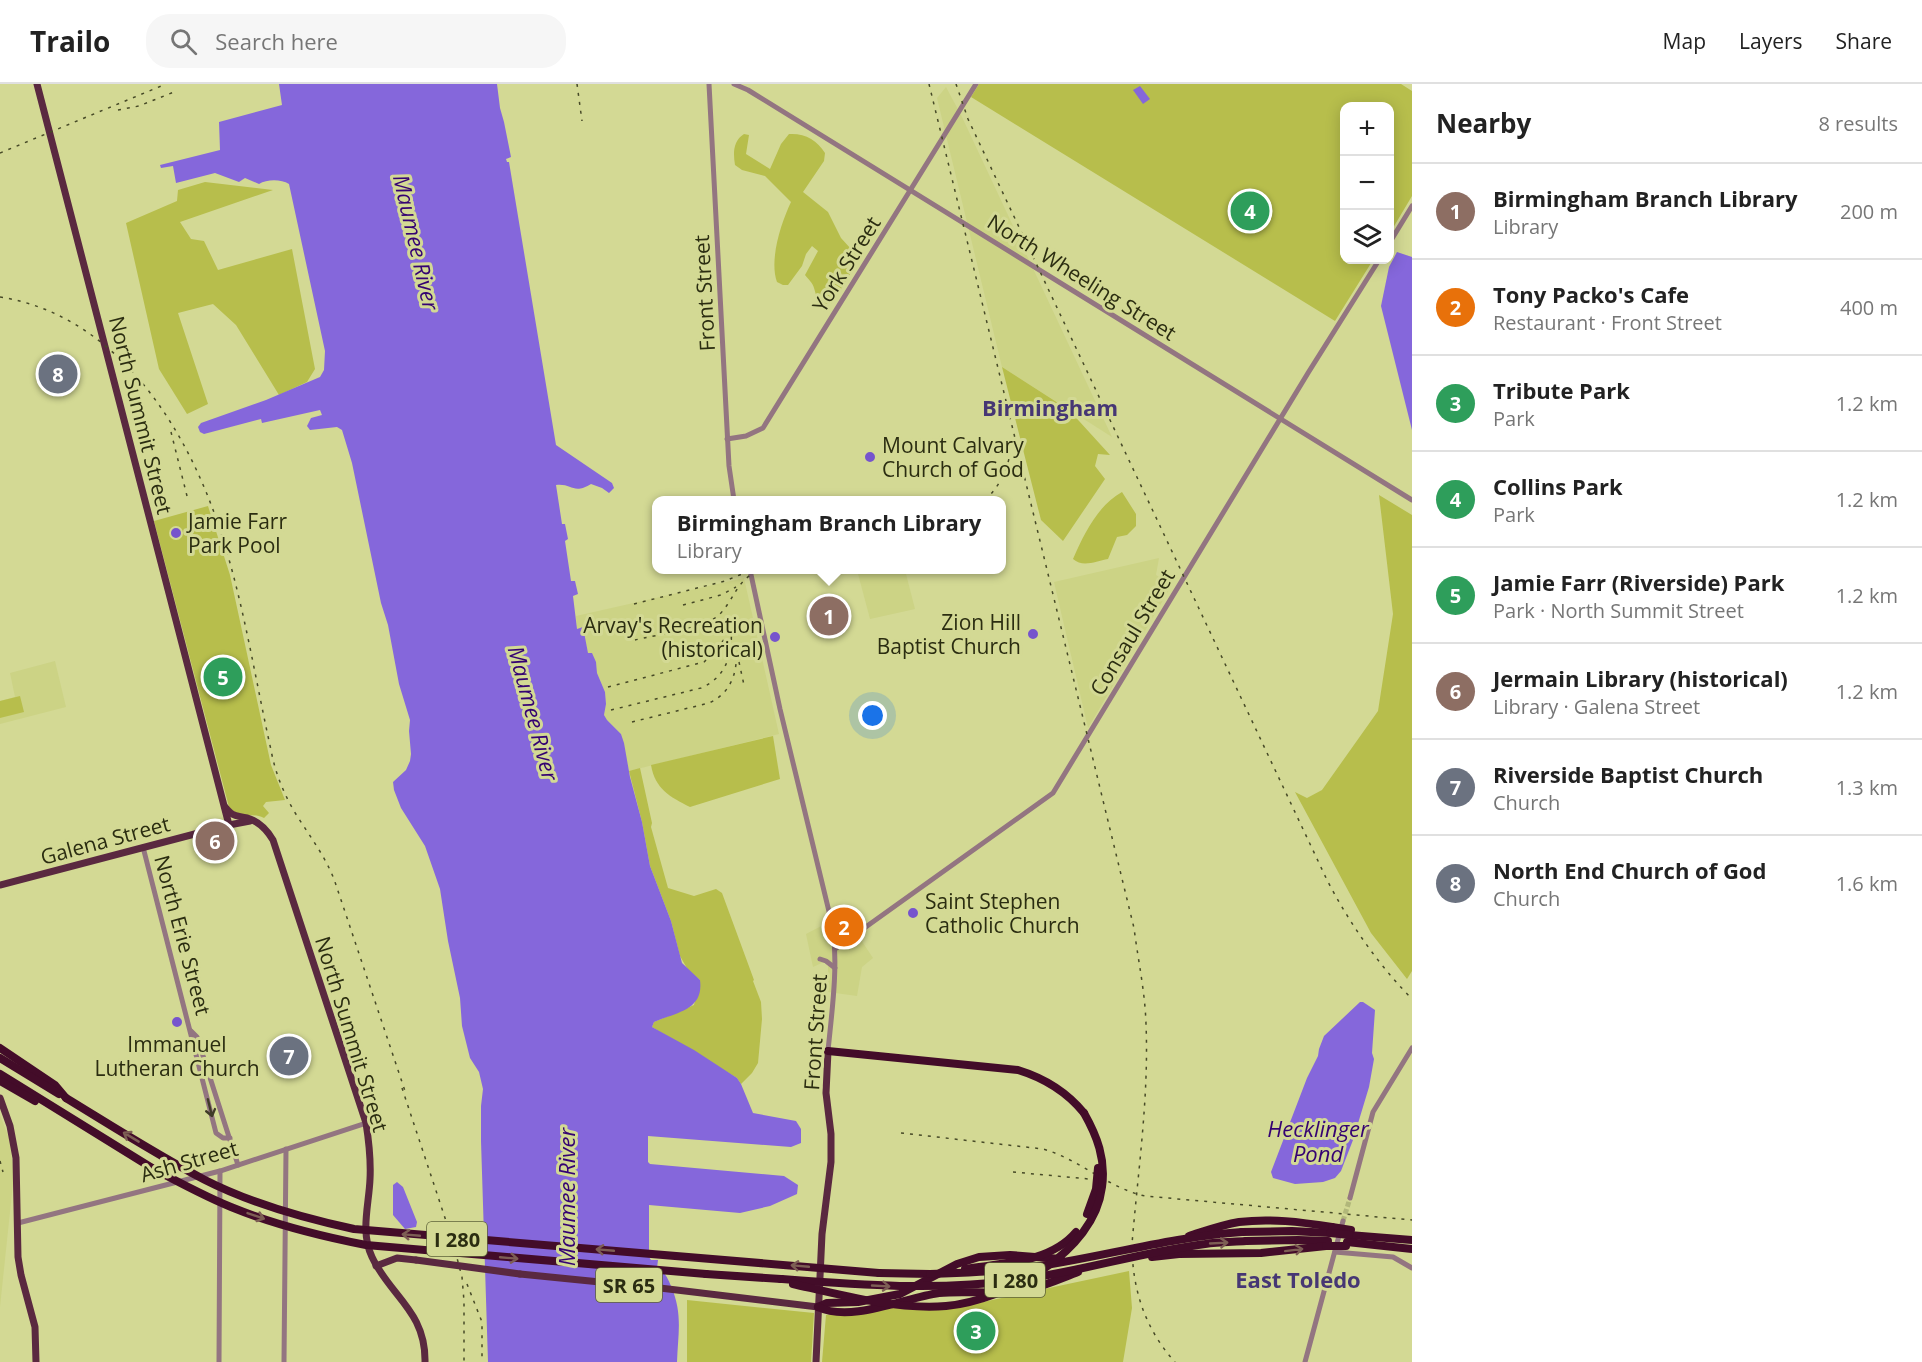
<!DOCTYPE html>
<meta charset="utf-8">
<style>
:root{--surface:#fff;--page:#f6f6f6;--text:#222;--muted:#767676;--line:#e0e0e0;--accent:#ea580c}
body{margin:0;font-family:"Open Sans",sans-serif;background:var(--page);color:var(--text)}
.controls{position:absolute;right:18px;top:18px;display:grid;overflow:hidden;border-radius:12px;box-shadow:0 3px 15px #0003}
.controls button{width:54px;height:54px;display:grid;place-items:center;padding:0;border:0;border-bottom:2px solid var(--line);background:var(--surface);color:var(--text);font:30px sans-serif}
.you{position:absolute;left:873px;top:632px;width:21px;height:21px;margin:-15px;border:4px solid #fff;border-radius:50%;background:#1a73e8;box-shadow:0 0 0 9px #1a73e833}
.badge{display:grid;place-items:center;width:39px;height:39px;border-radius:50%;background:var(--accent);color:#fff;font-size:20px;font-weight:700}
.pin{position:absolute;translate:-50% -50%;border:3px solid #fff;box-shadow:0 2px 6px #0006}
.popup{position:absolute;left:652px;top:412px;width:354px;height:78px;box-sizing:border-box;display:grid;place-content:center;border-radius:12px;background:var(--surface);filter:drop-shadow(0 2px 4px #0005);font-size:20px;white-space:nowrap;color:var(--muted)}
.popup b{font-size:22px;color:var(--text)}
.popup::after{content:'';position:absolute;left:50%;top:100%;margin-left:-12px;border:12px solid transparent;border-top-color:var(--surface)}
.list{margin:0;padding:0;list-style:none}
h2{display:flex;justify-content:space-between;align-items:center;height:78px;margin:0;padding:0 24px;font-size:26px}
h2 small{font-size:20px;font-weight:400;color:var(--muted)}
.list li{display:grid;grid-template-columns:39px 1fr auto;gap:18px;align-items:center;box-sizing:border-box;height:96px;padding:0 24px;border-top:2px solid var(--line)}
.list b{display:block;font-size:22px;white-space:nowrap}
.list p{margin:0;font-size:20px;white-space:nowrap;color:var(--muted)}
.list em{font-size:20px;font-style:normal;color:var(--muted)}
.icon{flex:none;width:33px;height:33px;fill:none;stroke:currentColor;stroke-width:2;stroke-linecap:round;stroke-linejoin:round}
.map{position:relative;flex:none;width:1412px;height:1278px;overflow:hidden}
header{display:flex;align-items:center;gap:36px;box-sizing:border-box;height:84px;padding:0 30px;background:var(--surface);border-bottom:2px solid var(--line)}
header strong{font-size:28px}
nav{display:flex;gap:33px;margin-inline-start:auto;font-size:21px}
.search{width:420px;height:54px;background:var(--page);display:flex;align-items:center;gap:15px;box-sizing:border-box;padding:0 21px;border-radius:24px;color:var(--muted);font-size:22px}
main{display:flex}
aside{flex:1;background:var(--surface)}
.map>svg:first-child{display:block}
</style>
<header>
<strong>Trailo</strong>
<div class="search"><svg class="icon" aria-label="search" viewBox="0 0 24 24"><circle cx="10" cy="10" r="6"/><path d="M15 15l6 6"/></svg>Search here</div>
<nav><a>Map</a><a>Layers</a><a>Share</a></nav>
</header>
<main>
<div class="map">
<svg width="1412" height="1278" viewBox="0 0 1412 1278">
<rect width="100%" height="100%" fill="#d3d994"/>
<g fill="#ccd385">
<path d="M946,3L962,33L1112,353L1002,283L937,14Z"/>
<path d="M1159,474L1156,491L1172,501L1088,644L1054,498Z"/>
<path d="M857,486H905L915,525L870,535Z"/>
<path d="M744,494L779,650L629,687L621,650L607,636L604,631L606,620L605,608L597,589L596,578L588,569L582,544L577,545L576,532Z"/>
<path d="M55,577L66,623L0,640V617L15,613L10,589Z"/>
<path d="M860,830L861,856L873,874L862,883L857,912L828,908V880L824,878L813,883L806,850L827,839Z"/>
<path d="M0,1031L9,1054L14,1090L0,1223Z"/>
</g>
<g fill="#b7be4c">
<path d="M979,0H1401L1412,7V112L1390,149V22H1344V176H1373L1335,237L971,13Z"/>
<path d="M744,50L749,51L746,70L770,85L781,60L789,50C805,49 817,56 825,69L824,77L803,108L828,128L841,154L861,176H857L849,173L846,175L850,191L842,204L835,208L834,216L831,220C816,220 818,216 814,204C813,199 808,195 805,191L818,167L812,162L806,170L802,182L788,201H783L777,198C769,176 781,139 791,118L765,92L742,86L735,81C733,69 733,57 744,50Z"/>
<path d="M205,98L273,106L180,138L191,155L204,157L218,186L292,165L315,285L307,298L279,311L236,241L213,220L178,229L208,320L187,330L159,285L126,139L177,117L178,106Z"/>
<path d="M1002,283L1069,326L1110,371L1098,370L1095,382L1105,395L1063,457L1041,436Z"/>
<path d="M1122,408L1136,430V442L1127,451L1117,453L1108,475C1096,477 1083,484 1073,475C1084,450 1098,421 1122,408Z"/>
<path d="M1379,411L1412,431V887L1407,895L1371,849L1295,708L1307,714L1322,706L1378,627L1393,530Z"/>
<path d="M208,422L230,491L271,681L285,716L266,718L263,722L269,729L264,734C249,727 241,737 229,723L154,437Z"/>
<path d="M20,612L24,628L0,634V617Z"/>
<path d="M773,652L780,695L690,723C670,713 655,705 651,681Z"/>
<path d="M640,684L652,739L651,743L668,804L694,812L716,805L722,809L754,896L753,897L761,918L762,935L758,979L752,989L741,1000L737,994L652,943L654,938L694,921L700,896L688,886L680,872L671,837L650,782L642,738L629,687Z"/>
<path d="M1129,1187L1132,1224L1123,1278H822L826,1231L875,1227L896,1222L950,1225Z"/>
<path d="M687,1216L814,1229L811,1278H687Z"/>
</g>
<g fill="#8567db">
<path d="M279,0H497L500,24L504,38L511,73L506,75L507,78H509L556,361L612,399L614,404L609,409L602,404L591,400C573,411 572,399 556,401L562,440H565L568,455L565,457L571,497H575L578,510L573,512L577,545L583,543L588,569H592L596,578L597,589L605,608L606,620L604,631L607,636L621,650L624,659L630,693L642,738L650,782L671,837L682,879L700,896C704,926 677,928 654,938L652,943L694,966L737,994L741,1000L753,1029L796,1037L801,1045V1059L791,1063L648,1052V1078L650,1080L784,1092L798,1101L797,1110L770,1122L740,1129L649,1121V1173L651,1176H658L657,1184C665,1187 668,1195 671,1202C683,1230 678,1249 677,1278H488L481,1057V1022L483,1005L479,988L470,974L462,942L460,914L448,857L440,805L425,762L401,724L394,706L393,698L406,686L410,677L411,670L409,647L410,636L399,600L388,541L381,519L352,379L342,346L337,343L310,346L307,342L311,334L322,331L320,326L262,339L261,335L204,350L200,348L198,343L201,339L266,316L320,293L324,286L325,267L289,100C281,95 267,95 259,100L245,94L239,98L215,89L176,99L173,82L161,84L160,81L220,66L219,38L282,21Z"/>
<path d="M1140,2L1150,15L1143,20L1133,6Z"/>
<path d="M1397,168L1412,173V346L1381,222L1389,183Z"/>
<path d="M1360,918H1363L1375,926L1372,969L1374,975L1369,1003L1353,1056L1341,1087L1335,1094L1323,1098L1295,1100L1273,1094L1271,1088L1307,994L1318,972L1319,965L1324,952Z"/>
<path d="M397,1098L403,1103L417,1138L416,1143L405,1145L393,1131V1101Z"/>
</g>
<g fill="none" stroke-linecap="round" stroke-linejoin="round">
<path stroke="#b1b77a" stroke-width="5" stroke-dasharray="5 2.5" stroke-linecap="butt" d="M1343,1137L1350,1114"/>
<g stroke="#937581" stroke-width="5">
<path d="M709,0L729,382L734,416"/>
<path d="M734,0L748,6L1412,416"/>
<path d="M1390,158L1412,122"/>
<path d="M727,355L746,352L763,344L976,0"/>
<path d="M750,486L780,625L833,844C838,885 832,926 828,967"/>
<path d="M143,763L216,1049L223,1054H230"/>
<path d="M835,865L1053,709L1308,289L1379,176"/>
<path d="M820,875L826,877L835,884"/>
<path d="M191,947L197,953L238,1081"/>
<path d="M1350,1114L1373,1028L1412,964"/>
<path d="M18,1139L220,1087L366,1039"/>
<path d="M1335,1168L1393,1173L1412,1184"/>
<path d="M219,1278L220,1087"/>
<path d="M284,1278L286,1065"/>
<path d="M1305,1278L1343,1137"/>
</g>
<g stroke="#5a2940" stroke-width="7">
<path d="M37,0L229,741"/>
<path d="M225,723C233,733 235,731 247,734C258,737 267,746 273,756L366,1039C369,1058 371,1076 370,1095C369,1121 360,1148 372,1173C390,1212 426,1227 425,1278"/>
<path d="M0,801L229,741L250,737"/>
<path d="M0,1014L10,1042L16,1074L18,1173L21,1191L35,1243L36,1278"/>
<path d="M376,1182L397,1174L416,1176"/>
<path d="M520,1190L660,1204L818,1223"/>
<path d="M816,1278L822,1150L831,1078V1050L826,1009L828,967"/>
</g>
<g stroke="#430c29" stroke-width="8">
<path d="M0,964L55,1001L66,1014"/>
<path d="M828,967L1018,986C1044,994 1066,1007 1084,1029"/>
<path d="M0,974L59,1010"/>
<path d="M0,990L152,1084"/>
<path d="M0,997L35,1017"/>
<path d="M1242,1148L1292,1147L1330,1149"/>
<path d="M1349,1151L1412,1156"/>
<path d="M1189,1152C1205,1147 1221,1141 1239,1138C1270,1134 1301,1138 1332,1143"/>
<path d="M1246,1157L1298,1156L1328,1157"/>
<path d="M1347,1158L1412,1165"/>
<path d="M1152,1173L1179,1170L1261,1169L1326,1162"/>
<path d="M879,1189L930,1190"/>
<path d="M706,1190L781,1195"/>
<path d="M818,1223L827,1219L858,1218L900,1210L957,1180L979,1173L1010,1171L1061,1175"/>
<path d="M818,1223C851,1239 904,1214 939,1209C969,1206 1001,1212 1030,1205C1047,1201 1062,1194 1078,1188"/>
</g>
<g stroke="#474a27" stroke-width="1.5" stroke-dasharray="3 6" stroke-linecap="butt">
<path d="M577,0L582,37"/>
<path d="M929,0L1134,844C1138,876 1145,907 1146,940C1149,1013 1138,1087 1132,1160C1132,1205 1145,1245 1175,1278"/>
<path d="M956,0L968,35L1327,796C1350,840 1377,879 1412,915"/>
<path d="M118,26L139,22L174,8"/>
<path d="M0,69L166,0"/>
<path d="M0,213C117,231 188,345 221,449C244,520 255,594 271,666C275,688 283,708 294,727C308,750 324,770 334,795L406,1010"/>
<path d="M171,348L188,416"/>
<path d="M985,416C1002,400 1012,379 1010,355"/>
<path d="M634,520L725,497L747,488"/>
<path d="M683,521L721,511L736,503"/>
<path d="M635,556C655,551 706,544 719,531C736,513 734,500 758,486"/>
<path d="M739,578L744,601"/>
<path d="M608,603L704,578L718,565L726,552"/>
<path d="M611,626L701,604C728,592 733,568 731,542"/>
<path d="M632,638L709,619C731,609 738,588 736,566"/>
<path d="M402,1004L452,1155L462,1193L464,1217V1278"/>
<path d="M901,1049L1043,1065C1079,1075 1108,1104 1145,1112L1412,1136"/>
<path d="M0,1077L3,1088"/>
<path d="M1013,1088L1089,1095L1099,1098"/>
<path d="M467,1200L482,1238V1278"/>
</g>
<path stroke="#5a2940" stroke-width="7" d="M416,1176L520,1190"/>
<g stroke="#430c29" stroke-width="8">
<path d="M66,1014C112,1042 157,1071 205,1096C252,1120 303,1134 354,1145L879,1189"/>
<path d="M152,1084C178,1098 204,1112 231,1123C275,1141 320,1152 366,1161L706,1190"/>
<path d="M1087,1130L1096,1105L1098,1084"/>
<path d="M1332,1143L1351,1146"/>
<path d="M1330,1149L1349,1151"/>
<path d="M1326,1162H1346"/>
<path d="M965,1185C1002,1179 1050,1179 1076,1148"/>
<path d="M930,1190C963,1189 995,1188 1027,1184C1099,1174 1169,1153 1242,1148"/>
<path d="M781,1195C860,1201 938,1207 1017,1196C1080,1188 1141,1168 1205,1160C1218,1158 1232,1158 1246,1157"/>
<path d="M793,1200C841,1211 896,1226 946,1222C1006,1216 1094,1169 1102,1103C1106,1075 1097,1052 1084,1029"/>
</g>
</g>
<defs><path id="oneway-shaft" d="M-6 0H5M1.5-3L5.5 0L1.5 3" fill="none" stroke-width="1.6" stroke-linecap="round" stroke-linejoin="round" transform="scale(1.5)"/></defs>
<use stroke="#403b27" href="#oneway-shaft" transform="translate(210 1024) rotate(76)"/>
<g stroke="#7d5e54">
<use href="#oneway-shaft" transform="translate(131 1053) rotate(-149)"/>
<use href="#oneway-shaft" transform="translate(256 1132) rotate(19)"/>
<use href="#oneway-shaft" transform="translate(411 1151) rotate(-175)"/>
<use href="#oneway-shaft" transform="translate(1219 1159) rotate(-3)"/>
<use href="#oneway-shaft" transform="translate(605 1166) rotate(-175)"/>
<use href="#oneway-shaft" transform="translate(1294 1166) rotate(-7)"/>
<use href="#oneway-shaft" transform="translate(509 1174) rotate(5)"/>
<use href="#oneway-shaft" transform="translate(800 1182) rotate(-175)"/>
<use href="#oneway-shaft" transform="translate(881 1202) rotate(3)"/>
</g>
<g fill="#7654cd" stroke="#d3d994" stroke-width="2">
<circle cx="870" cy="373" r="6"/>
<circle cx="176" cy="449" r="6"/>
<circle cx="1033" cy="550" r="6"/>
<circle cx="775" cy="553" r="6"/>
<circle cx="913" cy="829" r="6"/>
<circle cx="177" cy="938" r="6"/>
</g>
<g text-anchor="middle" dominant-baseline="central" stroke-width="6" stroke-linejoin="round" paint-order="stroke">
<g fill="#d3d994" stroke="#5d6138" stroke-width="1.5">
<rect x="427" y="1138" width="60" height="34" rx="4.5"/>
<rect x="985" y="1179" width="60" height="34" rx="4.5"/>
<rect x="596" y="1184" width="66" height="34" rx="4.5"/>
</g>
<g font-size="20" font-weight="bold" fill="#2b2d11">
<text x="457" y="1155">I 280</text>
<text x="1015" y="1196">I 280</text>
<text x="629" y="1201">SR 65</text>
</g>
<g font-size="21" fill="#2b2d11" stroke="#d3d994">
<text transform="translate(846 180) rotate(-58)">York Street</text>
<text transform="translate(1082 193) rotate(32)">North Wheeling Street</text>
<text transform="translate(704 209) rotate(-93)">Front Street</text>
<text transform="translate(141 331) rotate(76)">North Summit Street</text>
<text transform="translate(1132 548) rotate(-59)">Consaul Street</text>
<text transform="translate(105 756) rotate(-15)">Galena Street</text>
<text transform="translate(183 851) rotate(75)">North Erie Street</text>
<text transform="translate(815 948) rotate(-86)">Front Street</text>
<text transform="translate(352 950) rotate(73)">North Summit Street</text>
<text transform="translate(189 1077) rotate(-16)">Ash Street</text>
</g>
<g font-size="21" fill="#2b2d11" stroke="#d3d994" text-anchor="start">
<text x="882" y="361">Mount Calvary<tspan x="882" dy="24">Church of God</tspan></text>
<text x="188" y="437">Jamie Farr<tspan x="188" dy="24">Park Pool</tspan></text>
<text x="1021" y="538" text-anchor="end">Zion Hill<tspan x="1021" dy="24">Baptist Church</tspan></text>
<text x="763" y="541" text-anchor="end">Arvay's Recreation<tspan x="763" dy="24">(historical)</tspan></text>
<text x="925" y="817">Saint Stephen<tspan x="925" dy="24">Catholic Church</tspan></text>
<text x="177" y="960" text-anchor="middle">Immanuel<tspan x="177" dy="24">Lutheran Church</tspan></text>
</g>
<g font-size="22" font-style="italic" fill="#340272" stroke="#d3d994">
<text transform="translate(417 158) rotate(77)">Maumee River</text>
<text transform="translate(534 629) rotate(75)">Maumee River</text>
<text x="1318" y="1044">Hecklinger<tspan x="1318" dy="25">Pond</tspan></text>
<text transform="translate(566 1113) rotate(-90)">Maumee River</text>
</g>
<g font-size="22" font-weight="bold" fill="#463774" stroke="#d3d994">
<text x="1050" y="323">Birmingham</text>
<text x="1298" y="1195">East Toledo</text>
</g>
</g>
</svg>
<div class="controls">
<button>+</button>
<button>−</button>
<button><svg class="icon" aria-label="layers" viewBox="0 0 24 24"><path d="M12 4l9 5-9 5-9-5zM3 14l9 5 9-5"/></svg></button>
</div>
<div class="you"></div>
<div class="pin badge" style="left:829px;top:532px;background:#8d6e63">1</div>
<div class="popup"><b>Birmingham Branch Library</b>Library</div>
<div class="pin badge" style="left:844px;top:843px;background:#e8710a">2</div>
<div class="pin badge" style="left:976px;top:1247px;background:#2e9e5b">3</div>
<div class="pin badge" style="left:1250px;top:127px;background:#2e9e5b">4</div>
<div class="pin badge" style="left:223px;top:593px;background:#2e9e5b">5</div>
<div class="pin badge" style="left:215px;top:757px;background:#8d6e63">6</div>
<div class="pin badge" style="left:289px;top:972px;background:#6b7280">7</div>
<div class="pin badge" style="left:58px;top:290px;background:#6b7280">8</div>
</div>
<aside>
<h2>Nearby<small>8 results</small></h2>
<ul class="list">
<li><span class="badge" style="background:#8d6e63">1</span><div><b>Birmingham Branch Library</b><p>Library</p></div><em>200 m</em></li>
<li><span class="badge" style="background:#e8710a">2</span><div><b>Tony Packo's Cafe</b><p>Restaurant · Front Street</p></div><em>400 m</em></li>
<li><span class="badge" style="background:#2e9e5b">3</span><div><b>Tribute Park</b><p>Park</p></div><em>1.2 km</em></li>
<li><span class="badge" style="background:#2e9e5b">4</span><div><b>Collins Park</b><p>Park</p></div><em>1.2 km</em></li>
<li><span class="badge" style="background:#2e9e5b">5</span><div><b>Jamie Farr (Riverside) Park</b><p>Park · North Summit Street</p></div><em>1.2 km</em></li>
<li><span class="badge" style="background:#8d6e63">6</span><div><b>Jermain Library (historical)</b><p>Library · Galena Street</p></div><em>1.2 km</em></li>
<li><span class="badge" style="background:#6b7280">7</span><div><b>Riverside Baptist Church</b><p>Church</p></div><em>1.3 km</em></li>
<li><span class="badge" style="background:#6b7280">8</span><div><b>North End Church of God</b><p>Church</p></div><em>1.6 km</em></li>
</ul>
</aside>
</main>
